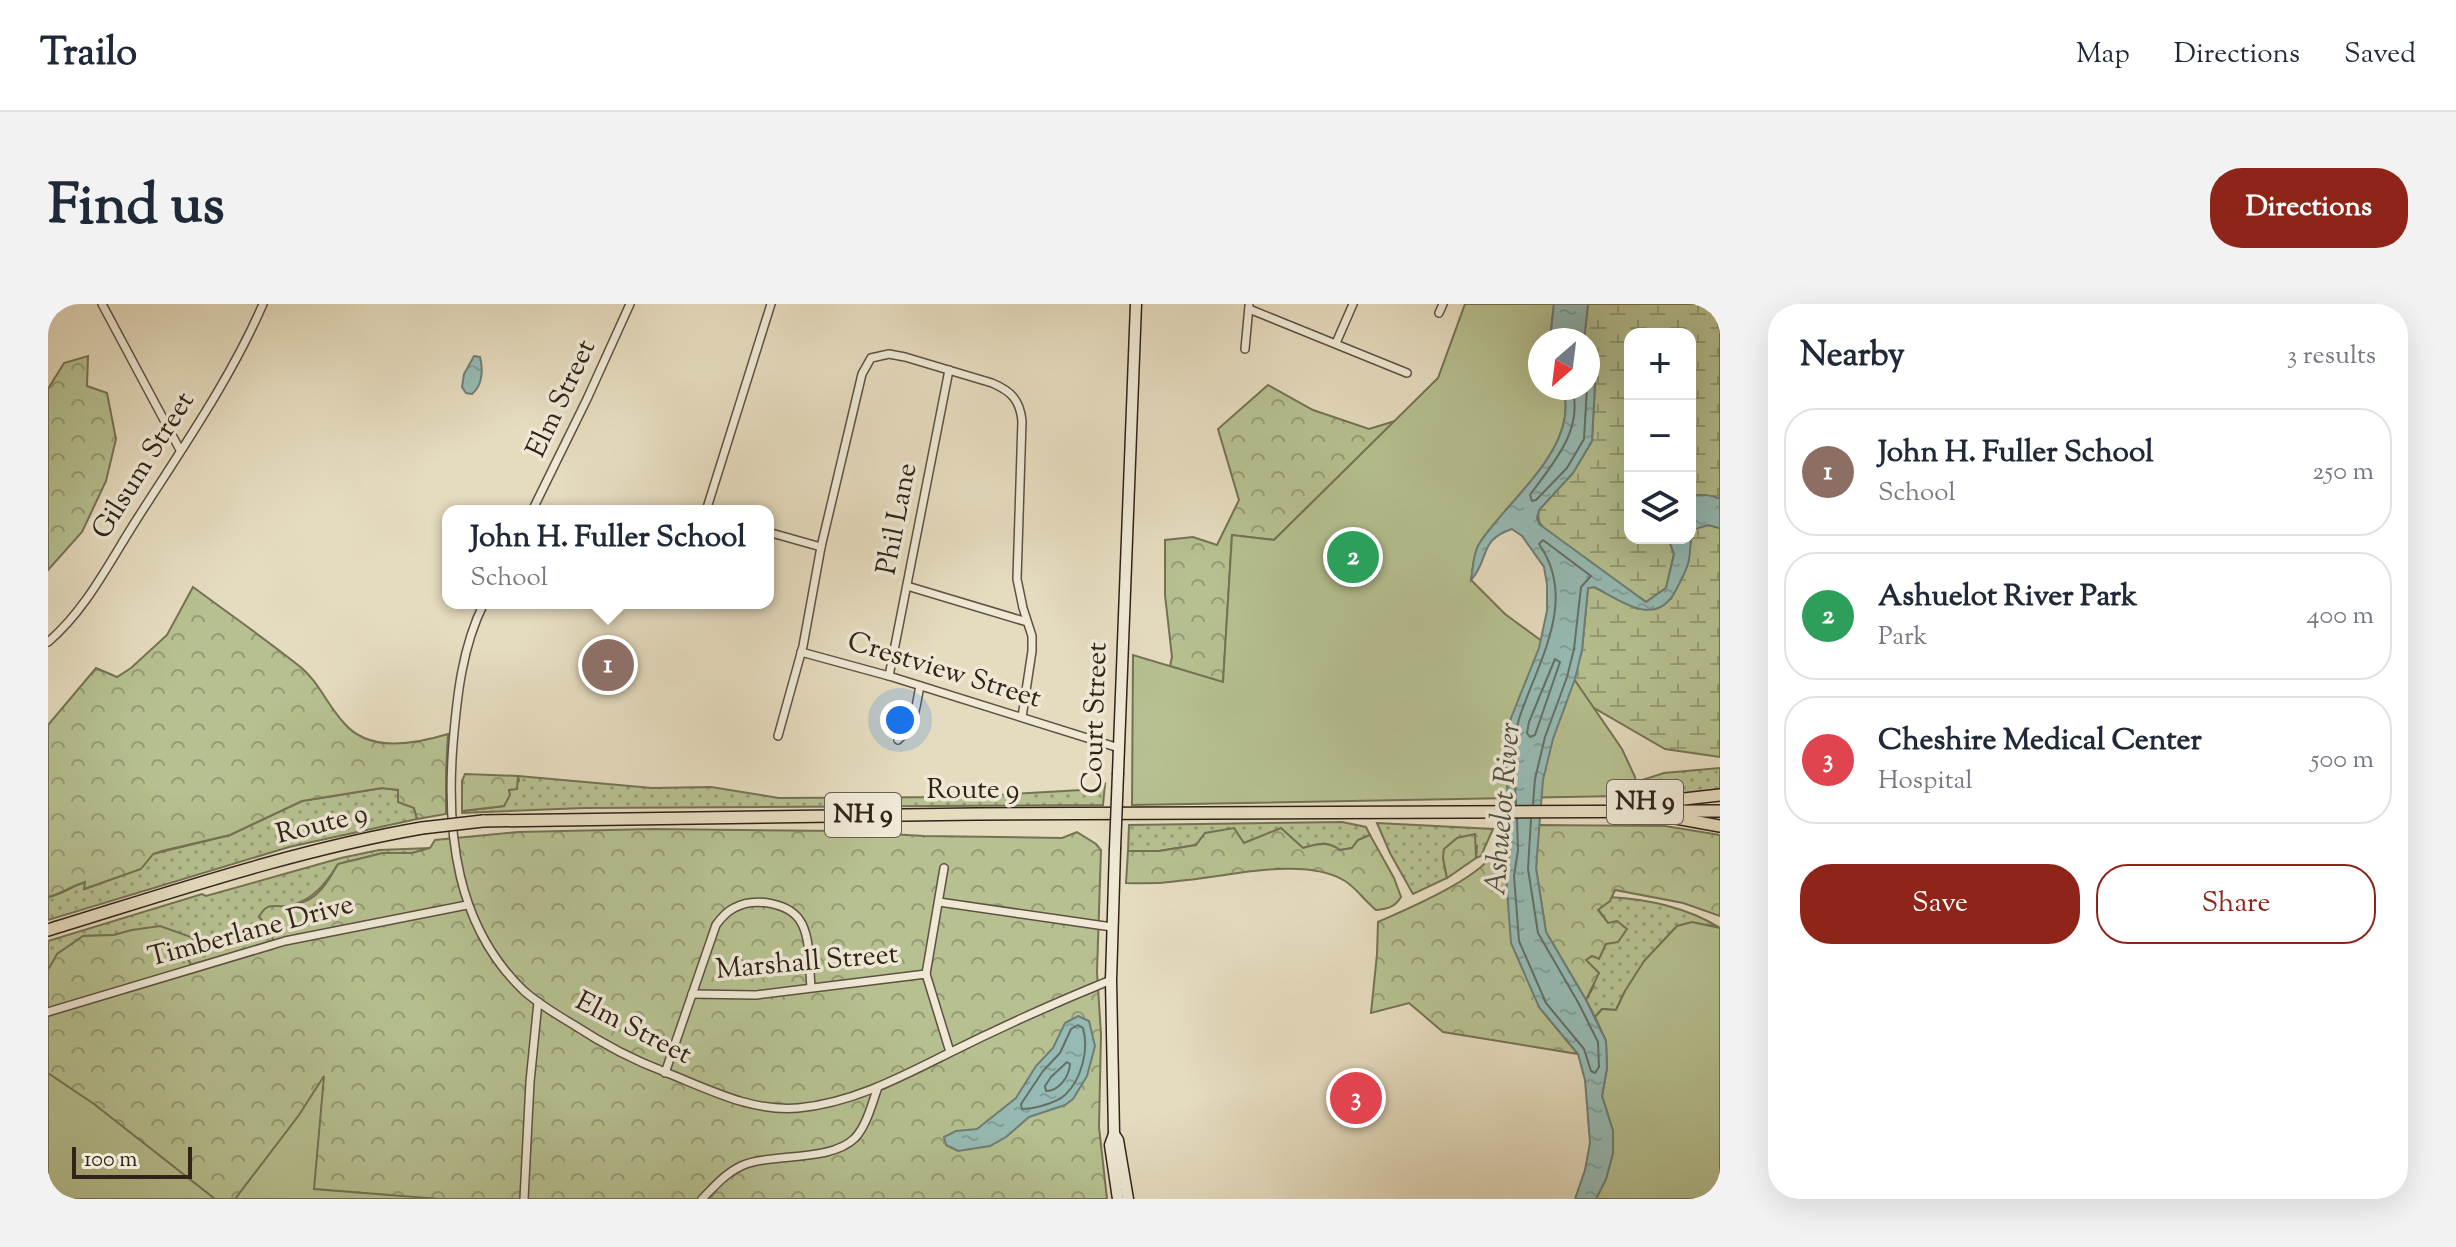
<!DOCTYPE html>
<meta charset="utf-8">
<style>
:root{--surface:#fff;--page:#f2f2f3;--text:#1f2937;--muted:#747a83;--line:#e0e1e3;--accent:#8f2418}
body{margin:0;font-family:"Sorts Mill Goudy",serif;background:var(--page);color:var(--text)}
.controls{position:absolute;right:24px;top:24px;display:grid;overflow:hidden;border-radius:16px;box-shadow:0 8px 32px #0002}
.controls button{width:72px;height:72px;display:grid;place-items:center;padding:0;border:0;border-bottom:2px solid var(--line);background:var(--surface);color:var(--text);font:40px sans-serif}
.compass{position:absolute;left:1480px;top:24px;width:72px;height:72px;border-radius:50%;background:var(--surface);box-shadow:0 8px 32px #0002;rotate:208deg}
.scale{position:absolute;left:24px;bottom:20px;width:120px;box-sizing:border-box;padding-left:8px;border:4px solid #312319;border-top:0;font-size:22px;line-height:28px;white-space:nowrap;color:#312319;-webkit-text-stroke:6px #eee8d5;paint-order:stroke}
.you{position:absolute;left:852px;top:416px;width:28px;height:28px;margin:-20px;border:6px solid #fff;border-radius:50%;background:#1a73e8;box-shadow:0 0 0 12px #1a73e833}
.badge{display:grid;place-items:center;width:52px;height:52px;border-radius:50%;background:var(--accent);color:#fff;font-size:26px;font-weight:700}
.pin{position:absolute;translate:-50% -50%;border:4px solid #fff;box-shadow:0 2px 8px #0006}
.popup{position:absolute;left:394px;top:201px;width:332px;height:104px;box-sizing:border-box;display:grid;place-content:center;border-radius:16px;background:var(--surface);filter:drop-shadow(0 2px 6px #0005);font-size:26px;white-space:nowrap;color:var(--muted)}
.popup b{font-size:30px;color:var(--text)}
.popup::after{content:'';position:absolute;left:50%;top:100%;margin-left:-16px;border:16px solid transparent;border-top-color:var(--surface)}
.list{margin:0;padding:0;list-style:none}
h2{display:flex;justify-content:space-between;align-items:center;height:104px;margin:0;padding:0 32px;font-size:34px}
h2 small{font-size:26px;font-weight:400;color:var(--muted)}
.list li{display:grid;grid-template-columns:52px 1fr auto;gap:24px;align-items:center;box-sizing:border-box;height:128px;margin:0 16px 16px;padding:0 16px;border:2px solid var(--line);border-radius:32px}
.list b{display:block;font-size:30px;white-space:nowrap}
.list p{margin:0;font-size:26px;white-space:nowrap;color:var(--muted)}
.list em{font-size:26px;font-style:normal;color:var(--muted)}
.actions{display:flex;gap:16px;padding:24px 32px}
.actions a{flex:1;padding:18px 0;border:2px solid var(--accent);border-radius:32px;text-align:center;font-size:28px;color:var(--accent)}
.actions .main{background:var(--accent);color:#fff}
.icon{flex:none;width:44px;height:44px;fill:none;stroke:currentColor;stroke-width:2;stroke-linecap:round;stroke-linejoin:round}
.map{position:relative;flex:none;width:1672px;height:895px;overflow:hidden;border-radius:32px}
header{display:flex;align-items:center;gap:48px;box-sizing:border-box;height:112px;padding:0 40px;background:var(--surface);border-bottom:2px solid var(--line)}
header strong{font-size:38px}
nav{display:flex;gap:44px;margin-inline-start:auto;font-size:28px}
.intro{display:flex;align-items:center;justify-content:space-between;box-sizing:border-box;height:192px;padding:0 48px}
h1{margin:0;font-size:56px}
.button{padding:20px 36px;border-radius:32px;background:var(--accent);color:#fff;font-size:28px;font-weight:700}
main{display:flex;gap:48px;padding:0 48px}
aside{flex:1;background:var(--surface);border-radius:32px;box-shadow:0 8px 32px #0002}
.map>svg:first-child{display:block}
</style>
<header>
<strong>Trailo</strong>
<nav><a>Map</a><a>Directions</a><a>Saved</a></nav>
</header>
<div class="intro"><h1>Find us</h1><a class="button">Directions</a></div>
<main>
<div class="map">
<svg width="1672" height="895" viewBox="0 0 1672 895">
<defs>
<pattern id="grass-dots" width="8" height="8" patternUnits="userSpaceOnUse" patternTransform="scale(2)"><rect width="8" height="8" fill="#b6c090"/><path d="M2 2h.1M6 6h.1" fill="none" stroke="#959c75" stroke-width="1.8" stroke-linecap="round"/></pattern>
<pattern id="forest-crowns" width="20" height="18" patternUnits="userSpaceOnUse" patternTransform="scale(2)"><rect width="20" height="18" fill="#b6c090"/><path d="M2 6a3 3 0 1 1 6 0M12 15a3 3 0 1 1 6 0" fill="none" stroke="#959c75"/></pattern>
<pattern id="wetland-marsh" width="20" height="14" patternUnits="userSpaceOnUse" patternTransform="scale(2)"><rect width="20" height="14" fill="#b6c090"/><path d="M1 5h8M5 5V1M11 12h8M15 12V8" fill="none" stroke="#959c75"/></pattern>
<pattern id="water-ripples" width="26" height="14" patternUnits="userSpaceOnUse" patternTransform="scale(2)"><rect width="26" height="14" fill="#96bbb4"/><path d="M2 4q2-2 4 0t4 0M15 11q2-2 4 0t4 0" fill="none" stroke="#82a09a"/></pattern>
</defs>
<rect width="100%" height="100%" fill="#e5dbbe"/>
<filter id="stains"><feTurbulence type="fractalNoise" baseFrequency=".0025" numOctaves="4"/><feColorMatrix values="0 0 0 0 .2 0 0 0 0 .09 0 0 0 0 .02 0 0 0 .5 -.17"/></filter>
<radialGradient id="worn" r=".72"><stop offset=".6" stop-color="#630" stop-opacity="0"/><stop offset="1" stop-color="#630" stop-opacity=".3"/></radialGradient>
<g fill="url(#grass-dots)" stroke="#747254" stroke-width="2">
<path d="M1672,464V486L1598,493L1589,488L1588,478L1616,469Z"/>
<path d="M470,472L604,484L663,483L731,494L914,493L1051,485L1057,480L1055,501L536,504L414,509V507L456,502L461,486L471,477Z"/>
<path d="M335,484L350,486L366,504L369,515L241,543L0,616V593C15,590 24,582 38,578L37,585L92,565L105,550L182,531L254,497Z"/>
<path d="M1294,518L1318,523L1322,531L1310,536L1304,544L1292,546C1279,536 1270,540 1255,544L1233,525L1196,539L1158,529L1148,541L1111,547H1080L1081,521Z"/>
<path d="M1329,519L1445,525L1433,552L1428,554L1429,542L1395,554L1399,574L1365,590L1342,549Z"/>
<path d="M383,544L364,549H335L290,560C266,600 252,598 211,613L224,627L225,637L142,661L139,653L143,644L153,645L84,626L66,631L35,632L0,666V637L154,590L158,592L293,554L331,546Z"/>
<path d="M1562,593C1599,595 1641,604 1672,624L1662,621L1577,687L1568,706L1554,705L1547,713L1538,696L1546,682L1537,656L1544,652L1560,619L1550,605Z"/>
</g>
<g fill="url(#forest-crowns)" stroke="#747254" stroke-width="2">
<path d="M40,52L39,82L59,89L68,135L58,177L34,228L0,266V85L16,59Z"/>
<path d="M1220,81L1265,106L1321,125L1347,117L1226,236L1184,231L1175,379L1122,362L1124,353L1117,291V236L1145,233L1169,241L1191,196L1170,125Z"/>
<path d="M145,283C180,309 216,334 250,361C270,376 279,401 296,419C321,449 367,440 400,430L398,467V510L369,515L366,504L350,498V486L334,484L254,497L182,531L114,547L105,550L93,565L36,585L37,578C23,582 14,590 0,593V421L48,364L69,373L83,364L119,331Z"/>
<path d="M417,470L470,472L469,485L461,486L462,491L456,502L414,507V477Z"/>
<path d="M1491,521L1617,522L1672,531V612L1635,599L1567,586L1562,597L1550,606L1560,619L1569,617L1579,625L1570,638L1558,640L1551,655L1544,652L1538,656L1551,669L1538,696L1498,628L1488,564Z"/>
<path d="M1186,524L1196,539L1233,524L1255,544C1270,540 1279,537 1292,546L1304,544L1310,536L1322,531L1346,574L1353,593C1347,603 1340,605 1328,606C1317,597 1308,584 1297,577C1258,552 1182,572 1139,576C1119,579 1099,580 1078,579L1080,547H1111L1148,541L1157,529Z"/>
<path d="M605,525L790,527L876,532L1014,534L1029,528L1048,540L1053,546L1049,668L1053,730L1051,823L1059,895H0V666L9,650L35,632L66,631L84,626L112,622L143,633L155,645L144,644L139,653L146,667L225,645L224,627L211,613C219,598 224,603 238,602C244,602 256,598 262,595C275,587 283,572 290,560L335,549H364L382,544L387,536L470,528Z"/>
<path d="M1450,525H1461L1462,546L1458,572L1491,703L1530,750L1395,728L1361,699L1323,709L1329,650L1330,618C1357,606 1439,572 1448,544C1450,539 1450,531 1450,525Z"/>
<path d="M1427,530L1428,554L1399,574L1395,554L1396,545L1409,534Z"/>
</g>
<g fill="url(#wetland-marsh)" stroke="#747254" stroke-width="2">
<path d="M1540,0H1672V195C1663,191 1651,189 1642,194V30H1582V234H1620L1626,250L1618,284L1598,298L1504,231C1494,223 1488,219 1491,206L1525,169L1544,137L1547,80L1540,64V36H1536Z"/>
<path d="M1660,221L1672,224V453L1617,445L1522,390L1534,346L1540,284L1546,283L1590,305L1623,295L1640,258L1643,232L1647,224Z"/>
</g>
<g fill="#b6c090" stroke="#747254" stroke-width="2">
<path d="M1417,0H1506L1502,36H1492V84H1515C1533,143 1459,196 1431,240C1425,250 1425,265 1423,276L1457,310L1506,346L1574,445L1587,473L1589,488L1572,492L1084,501L1085,351L1175,378L1184,231L1226,236L1390,74Z"/>
<path d="M1644,618L1672,624V895H1548L1558,875L1565,849V827L1554,792L1559,764L1558,737L1547,713L1554,705L1568,706L1577,687L1596,657L1629,622Z"/>
<path d="M0,769L46,800L167,895H0Z"/>
<path d="M276,772L266,885L392,895H187L251,811Z"/>
</g>
<g fill="url(#water-ripples)" stroke="#6e7e76" stroke-width="2">
<path d="M1506,0H1540L1536,36H1502Z"/>
<path d="M426,52L432,53C435,65 435,81 424,90L418,89L414,83L416,70Z"/>
<path d="M1540,64L1547,80L1544,137L1525,169L1491,206L1489,214L1491,220L1598,298L1618,284L1626,250L1620,234H1642V194C1651,189 1663,191 1672,195V224L1660,221L1647,225C1641,235 1643,245 1641,256C1639,266 1633,276 1628,286C1608,325 1574,297 1546,283L1540,284L1534,346L1527,375L1505,435L1495,476L1488,564L1498,628L1538,696L1558,737L1559,764L1554,792L1565,827V849L1558,875L1548,895H1527L1537,866L1542,839L1537,776L1530,750L1491,703L1463,639L1458,572L1462,546L1458,455L1463,414L1491,344L1499,307V280L1496,263L1474,232L1464,225C1430,236 1442,255 1423,276C1425,265 1425,250 1431,240C1459,196 1533,143 1515,84H1540Z"/>
<path d="M1030,712L1041,717L1047,742L1039,772L1025,795L1017,801L981,813L958,833L942,842L910,847L898,841L896,833L908,827L929,825L968,794L988,762L1005,744L1017,719Z"/>
</g>
<g fill="none" stroke-linecap="round" stroke-linejoin="round">
<g stroke="#646f66" stroke-width="2">
<path d="M1524,84C1536,126 1505,159 1482,191L1484,197L1488,196L1519,164L1536,135L1539,84"/>
<path d="M1507,355L1512,358L1487,431L1482,433L1479,429L1481,418Z"/>
<path d="M1468,500C1467,472 1463,442 1471,415C1489,359 1531,297 1491,240L1495,236L1543,272L1533,283L1526,345L1519,373L1497,433L1487,475L1485,500"/>
<path d="M1469,515L1470,546L1466,572L1471,637L1498,699L1536,745L1543,767L1547,769L1551,763L1550,738L1531,700L1490,629L1480,565L1483,515"/>
<path d="M1030,721L1035,724C1041,745 1034,775 1017,791C1008,799 986,805 974,805L973,800L995,767L1012,749L1023,725Z"/>
<path d="M1019,758L1022,760C1021,773 1011,787 998,787L997,782L1003,773Z"/>
</g>
<defs>
<g id="minor">
<path d="M54,0L132,146"/>
<path d="M1201,5L1359,69"/>
<path d="M1391,9L1395,0"/>
<path d="M1288,39L1305,0"/>
<path d="M1197,45L1201,2"/>
<path d="M484,207L539,95L582,0"/>
<path d="M658,207L723,0"/>
<path d="M720,228L773,243"/>
<path d="M859,282L979,318"/>
<path d="M436,299C414,343 409,392 405,440C398,529 408,622 476,687C491,700 509,711 526,721C555,740 585,756 617,768C660,785 703,808 750,804C805,799 855,772 903,748C955,722 1009,698 1063,676"/>
<path d="M0,338C38,306 62,257 89,215C133,146 182,76 215,0"/>
<path d="M753,348L841,372L1071,444"/>
<path d="M841,372L901,66"/>
<path d="M730,432L755,342L773,243L814,70L823,54L841,50L857,53L944,79C963,87 972,96 974,117L969,275L975,304L984,332V347L974,413"/>
<path d="M850,436C868,420 867,405 872,382"/>
<path d="M896,564L878,670L902,748"/>
<path d="M891,598L1064,623"/>
<path d="M644,690L708,691L878,670"/>
<path d="M0,708L237,637L419,601"/>
<path d="M617,769L668,621C673,614 678,608 686,604C706,593 743,598 754,620C763,638 761,664 763,683"/>
<path d="M476,895L482,778L490,698"/>
<path d="M654,895C667,882 679,867 698,860C729,849 782,858 807,834C819,821 824,799 830,783"/>
</g>
<g id="secondary">
<path d="M1070,469L1088,0"/>
<path d="M1067,545L1063,676L1066,830L1062,841L1070,895"/>
<path d="M1066,830L1070,836L1080,895"/>
</g>
<g id="trunk">
<path d="M1565,503L1672,491"/>
<path d="M1628,514L1672,522"/>
<path d="M435,517L928,510L1672,507"/>
<path d="M0,626C124,588 247,546 374,524"/>
</g>
</defs>
<use href="#minor" stroke="#5e5142" stroke-width="10"/>
<use href="#secondary" stroke="#312319" stroke-width="13"/>
<use href="#trunk" stroke="#312319" stroke-width="14"/>
<use href="#minor" stroke="#eee8d5" stroke-width="7"/>
<use href="#secondary" stroke="#eee8d5" stroke-width="10"/>
<use href="#trunk" stroke="#e5dbbe" stroke-width="11"/>
<defs>
<path id="secondary-bridge" d="M1067,545L1070,469"/>
<path id="trunk-bridge" d="M374,524L435,517"/>
</defs>
<use href="#secondary-bridge" stroke="#312319" stroke-width="13" stroke-linecap="butt"/>
<use href="#trunk-bridge" stroke="#312319" stroke-width="14" stroke-linecap="butt"/>
<use href="#secondary-bridge" stroke="#eee8d5" stroke-width="10"/>
<use href="#trunk-bridge" stroke="#e5dbbe" stroke-width="11"/>
</g>
<g text-anchor="middle" dominant-baseline="central" stroke-width="7" stroke-linejoin="round" paint-order="stroke">
<g fill="#eee8d5" stroke="#6a5e51" stroke-width="2">
<rect x="1559" y="476" width="76" height="44" rx="6"/>
<rect x="777" y="489" width="76" height="44" rx="6"/>
</g>
<g font-size="26" font-weight="bold" fill="#312319">
<text x="1597" y="498">NH 9</text>
<text x="815" y="511">NH 9</text>
</g>
<g font-size="28" fill="#312319" stroke="#eee8d5">
<text transform="translate(514 95) rotate(-65)">Elm Street</text>
<text transform="translate(96 162) rotate(-58)">Gilsum Street</text>
<text transform="translate(850 215) rotate(-79)">Phil Lane</text>
<text transform="translate(896 367) rotate(17)">Crestview Street</text>
<text transform="translate(1048 414) rotate(-88)">Court Street</text>
<text x="925" y="487">Route 9</text>
<text transform="translate(274 521) rotate(-14)">Route 9</text>
<text transform="translate(203 628) rotate(-15)">Timberlane Drive</text>
<text transform="translate(759 659) rotate(-5)">Marshall Street</text>
<text transform="translate(585 725) rotate(27)">Elm Street</text>
</g>
<g font-size="30" font-style="italic" fill="#4f5148" stroke="#eee8d5">
<text transform="translate(1456 505) rotate(-85)">Ashuelot River</text>
</g>
</g>
<rect width="100%" height="100%" filter="url(#stains)"/>
<rect width="100%" height="100%" fill="url(#worn)"/>
</svg>
<div class="controls">
<button>+</button>
<button>−</button>
<button><svg class="icon" aria-label="layers" viewBox="0 0 24 24"><path d="M12 4l9 5-9 5-9-5zM3 14l9 5 9-5"/></svg></button>
</div>
<svg class="compass" viewBox="-18 -18 36 36"><path d="M0-13l5 13h-10z" fill="#e53935"/><path d="M0 13l5-13h-10z" fill="#747a83"/></svg>
<div class="scale">100 m</div>
<div class="you"></div>
<div class="pin badge" style="left:560px;top:361px;background:#8d6e63">1</div>
<div class="popup"><b>John H. Fuller School</b>School</div>
<div class="pin badge" style="left:1305px;top:253px;background:#2e9e5b">2</div>
<div class="pin badge" style="left:1308px;top:794px;background:#e0444e">3</div>
</div>
<aside>
<h2>Nearby<small>3 results</small></h2>
<ul class="list">
<li><span class="badge" style="background:#8d6e63">1</span><div><b>John H. Fuller School</b><p>School</p></div><em>250 m</em></li>
<li><span class="badge" style="background:#2e9e5b">2</span><div><b>Ashuelot River Park</b><p>Park</p></div><em>400 m</em></li>
<li><span class="badge" style="background:#e0444e">3</span><div><b>Cheshire Medical Center</b><p>Hospital</p></div><em>500 m</em></li>
</ul>
<div class="actions"><a class="main">Save</a><a>Share</a></div>
</aside>
</main>
